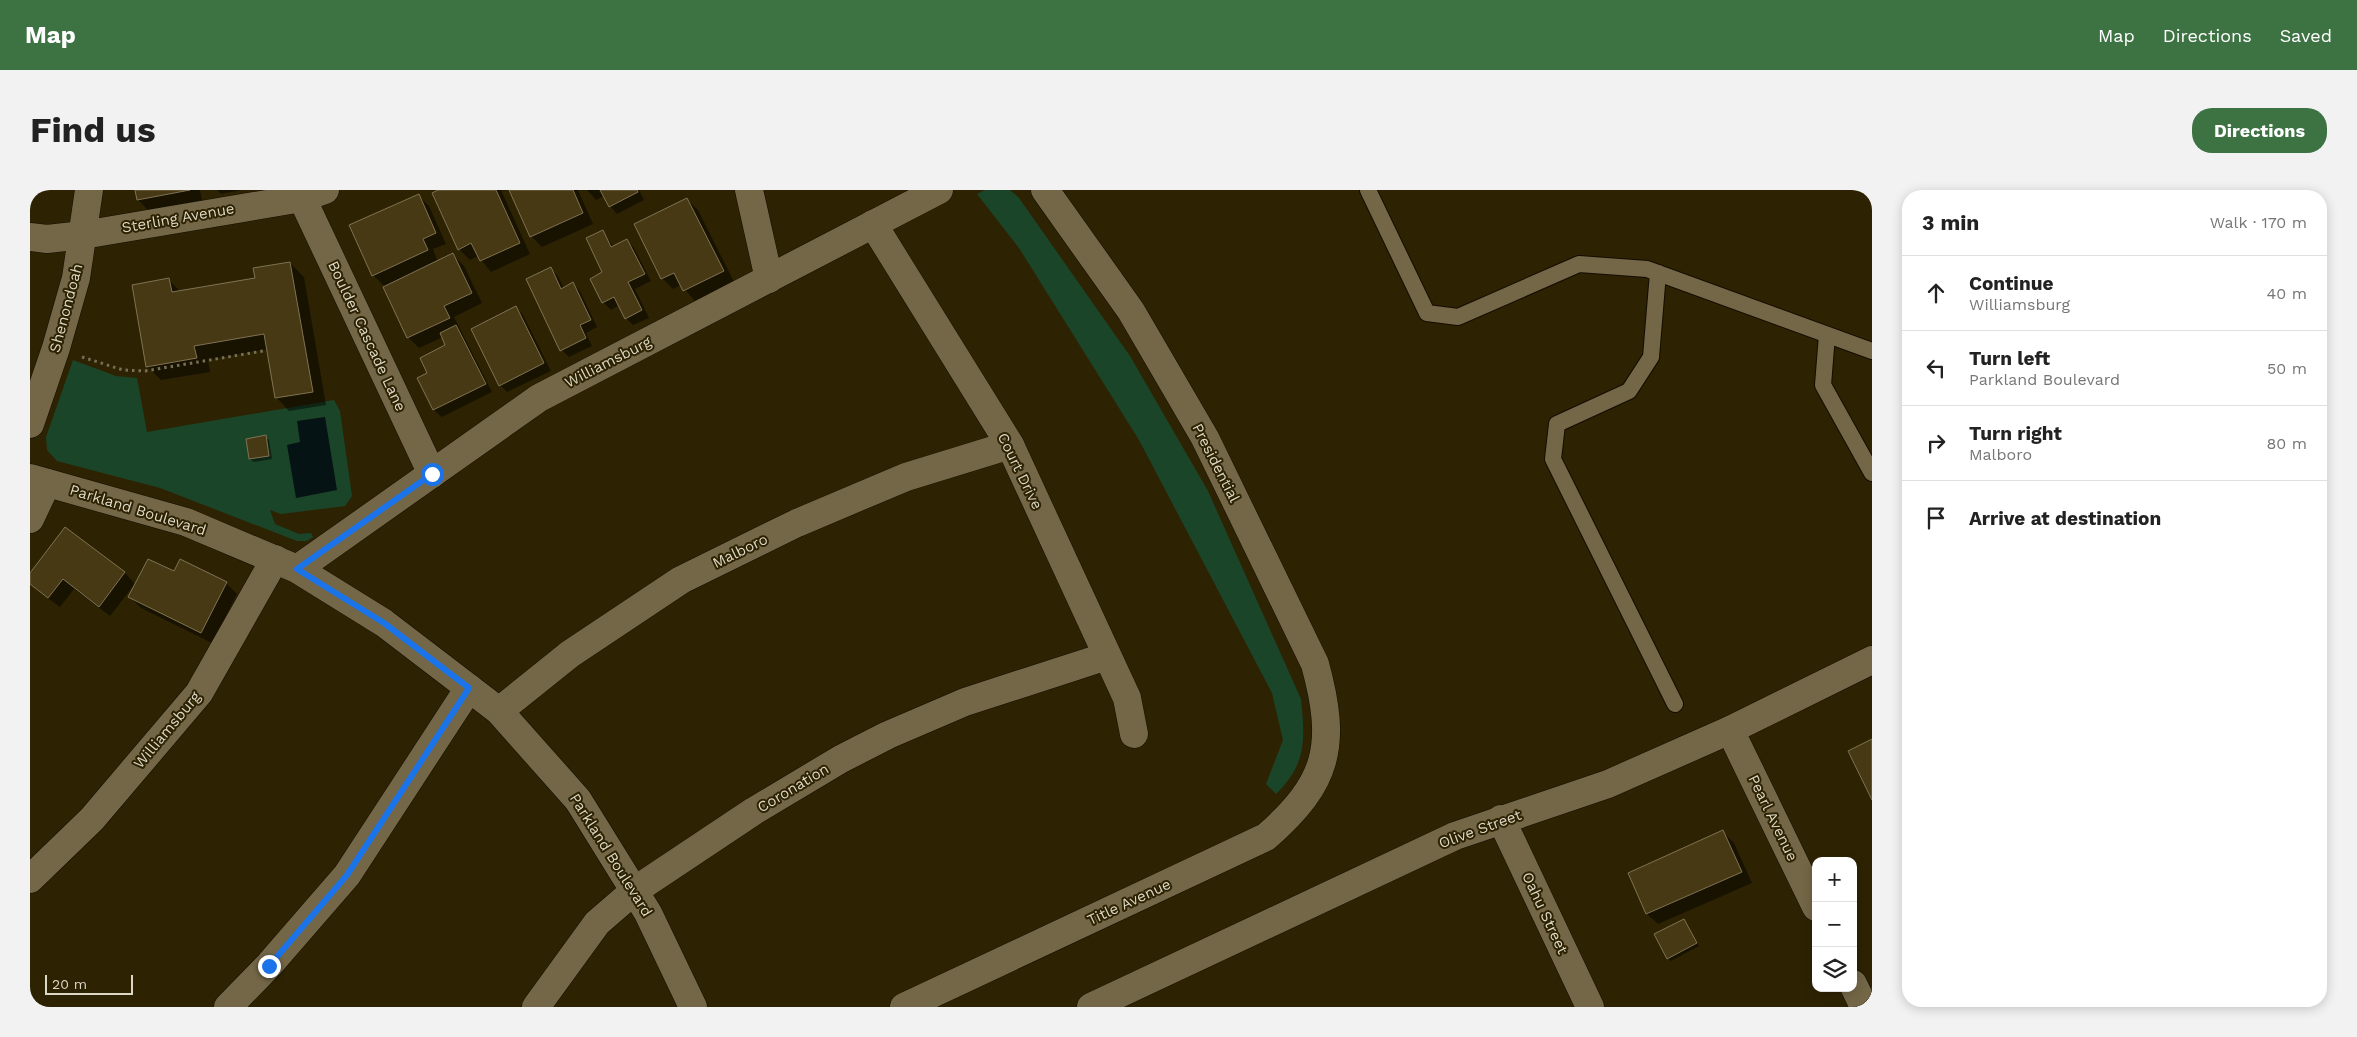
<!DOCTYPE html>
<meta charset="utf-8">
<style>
:root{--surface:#fff;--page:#f2f2f2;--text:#222;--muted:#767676;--line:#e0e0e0;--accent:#3d7343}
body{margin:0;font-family:"Work Sans",sans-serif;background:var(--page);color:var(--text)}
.controls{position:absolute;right:15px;bottom:15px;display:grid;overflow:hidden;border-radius:10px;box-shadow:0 2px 12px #0003}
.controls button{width:45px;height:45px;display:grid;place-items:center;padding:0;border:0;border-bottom:1px solid var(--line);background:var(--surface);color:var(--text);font:25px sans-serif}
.scale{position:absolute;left:15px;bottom:12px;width:88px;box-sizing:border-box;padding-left:5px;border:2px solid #ddd7c5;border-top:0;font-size:14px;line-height:18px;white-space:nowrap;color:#ddd7c5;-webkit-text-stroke:4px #2d2303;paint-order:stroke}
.stop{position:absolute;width:15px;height:15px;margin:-11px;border:4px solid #1a73e8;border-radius:50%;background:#fff}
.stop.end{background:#1a73e8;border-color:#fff;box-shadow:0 1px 5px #0008}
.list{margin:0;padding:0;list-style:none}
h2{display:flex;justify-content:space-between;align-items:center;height:65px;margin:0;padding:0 20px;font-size:21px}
h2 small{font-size:16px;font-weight:400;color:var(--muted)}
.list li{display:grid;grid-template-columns:32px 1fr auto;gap:15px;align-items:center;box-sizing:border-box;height:75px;padding:0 20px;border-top:1px solid var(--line)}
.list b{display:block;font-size:19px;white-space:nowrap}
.list p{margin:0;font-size:16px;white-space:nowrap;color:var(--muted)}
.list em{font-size:16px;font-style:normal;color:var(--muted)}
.icon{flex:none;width:28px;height:28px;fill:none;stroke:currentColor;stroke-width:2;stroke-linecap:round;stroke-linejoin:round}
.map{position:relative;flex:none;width:1842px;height:817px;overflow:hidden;border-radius:20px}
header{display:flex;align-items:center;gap:30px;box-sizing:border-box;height:70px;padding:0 25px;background:var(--accent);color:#fff}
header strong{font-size:24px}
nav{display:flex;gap:28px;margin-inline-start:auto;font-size:18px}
.intro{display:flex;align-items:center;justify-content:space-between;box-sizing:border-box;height:120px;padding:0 30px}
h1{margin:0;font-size:35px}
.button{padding:12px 22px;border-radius:20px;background:var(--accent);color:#fff;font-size:18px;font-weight:700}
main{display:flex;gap:30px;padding:0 30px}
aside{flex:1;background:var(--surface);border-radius:20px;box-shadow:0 2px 12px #0003}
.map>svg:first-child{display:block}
</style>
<header>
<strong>Map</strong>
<nav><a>Map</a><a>Directions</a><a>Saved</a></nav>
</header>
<div class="intro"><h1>Find us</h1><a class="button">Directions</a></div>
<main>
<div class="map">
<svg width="1842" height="817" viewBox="0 0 1842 817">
<rect width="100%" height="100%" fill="#2d2303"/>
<g fill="#1b4528">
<path d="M955,0H980L989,8L1100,166L1178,301L1271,509C1275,549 1277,574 1246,604L1236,594L1253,550L1242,503L1109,250L989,58L947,4Z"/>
<path d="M43,170L86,186L107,188L117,242L304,210L310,221L322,306L315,316L251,324L240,320L245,334L269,344L281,343L283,347L277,351H267L130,298L27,271L17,260L16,247Z"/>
</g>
<path fill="#061314" d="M295,227L307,300L266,308L257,255L270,252L267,231Z"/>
<g fill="#0007">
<path d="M106,0H170L172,10L119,21L108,10Z"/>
<path d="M187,0H212L191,4Z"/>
<path d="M411,0H471L500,64L461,82L448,66L440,70L429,59Z"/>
<path d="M480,0H548L563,34L512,57L501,46Z"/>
<path d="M557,0H609L614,10L587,24L580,16L574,6L566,10Z"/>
<path d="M389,6L399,16L416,54L403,59L408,72L423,65L434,76L452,113L424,127L462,202L412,227L404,220L389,188L399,183L417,156L413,147L389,158L378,147L355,97L343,85Z"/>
<path d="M657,9L668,20L704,92L665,111L651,95L643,99L632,88Z"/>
<path d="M572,41L584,57L597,50L604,58L621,91L605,99L619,128L603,135L596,128L589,115L581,120L573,112L562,89L574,83Z"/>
<path d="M260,73L274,87L296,215L259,221L246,207L237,159L178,170L180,182L131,190L117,176L139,90L151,102L226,89Z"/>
<path d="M521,79L528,86L534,99L543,94L550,101L567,137L556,143L562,156L539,167L532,160Z"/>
<path d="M486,118L493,125L521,181L477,202L470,195Z"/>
<path d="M235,247L239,250L242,269L224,272L220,269Z"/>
<path d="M35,339L95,383L106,395L144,383L196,393L207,404L182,453L111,418L100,407L104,395L80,426L44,399L30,417L7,400L0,393V385Z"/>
<path d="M1693,642L1704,653L1722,693L1628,734L1617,724L1599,684Z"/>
<path d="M1654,730L1669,756L1641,771L1638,768Z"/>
</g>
<g fill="#463913" stroke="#7f7353">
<path d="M105,0H160L107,10Z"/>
<path d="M408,0H466L490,53L450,71L441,53L428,60L402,3Z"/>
<path d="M479,0H543L553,23L500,47Z"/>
<path d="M570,0H607L608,2L579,17Z"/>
<path d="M389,4L406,43L393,49L398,60L342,86L319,35Z"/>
<path d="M657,8L694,81L653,101L644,83L631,89L604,34Z"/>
<path d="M573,40L581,57L597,49L615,84L598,92L612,120L595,129L584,107L572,113L560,89L572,82L556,48Z"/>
<path d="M423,63L442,103L414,116L420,128L377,148L353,97Z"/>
<path d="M260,72L283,202L245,208L234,144L164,156L167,168L116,177L102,95L139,88L142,102L225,88L223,78Z"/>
<path d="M521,77L531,99L543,92L561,130L550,135L556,148L530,161L496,89Z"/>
<path d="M486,116L514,173L469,196L441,139Z"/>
<path d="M426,135L456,194L403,220L387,188L397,183L390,168L415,155L410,143Z"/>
<path d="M236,245L239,266L219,269L216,249Z"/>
<path d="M35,337L95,382L69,417L33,389L18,408L0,394V383Z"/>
<path d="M118,369L144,381L150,369L197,392L171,443L98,407Z"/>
<path d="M1842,549V610L1818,561Z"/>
<path d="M1693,640L1712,682L1616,724L1598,683Z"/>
<path d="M1654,729L1667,753L1637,769L1624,744Z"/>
</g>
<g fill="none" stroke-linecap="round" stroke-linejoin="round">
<defs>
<g id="service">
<path d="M1338,0L1397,123L1428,127L1549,74L1617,79L1842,161"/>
<path d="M1628,83L1621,167L1599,201L1527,234L1523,269L1645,514"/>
<path d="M1797,145L1793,195L1842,283"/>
</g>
<g id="minor">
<path d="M719,0L739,89"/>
<path d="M272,8L402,284"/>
<path d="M843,34L980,255L1097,508L1104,544"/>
<path d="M0,47L17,49L53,45L272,8L295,0"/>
<path d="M0,234L26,158L46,88L59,0"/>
<path d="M0,288L156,332L267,379L354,433L469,521L548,610L618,723L663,817"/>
<path d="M0,329L17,293"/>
<path d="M267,379L509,208L909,0"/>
<path d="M469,521L540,464L651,390L767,333L876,287L980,255"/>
<path d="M1700,540L1786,717"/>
<path d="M1471,629L1560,817"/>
<path d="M0,689L62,629L169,503L245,369"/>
<path d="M1823,794L1834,817"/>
<path d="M198,817L239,775L317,685L439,498"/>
<path d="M506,817L567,733L604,701L724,621L811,569L858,545L935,512L1077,466"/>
<path d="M874,817L1236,647C1299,592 1307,555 1285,474L1175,248L1101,121L1015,0"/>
</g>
<path id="tertiary" d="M1061,817L1425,646L1578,594L1700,540L1842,470"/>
</defs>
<use href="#service" stroke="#140c00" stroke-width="18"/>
<use href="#minor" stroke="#140c00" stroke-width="29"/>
<use href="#tertiary" stroke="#140c00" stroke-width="29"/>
<path stroke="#787056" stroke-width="3" stroke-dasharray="2.5 4" stroke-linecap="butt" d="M52,167L93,180L115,181L233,161"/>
<use href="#service" stroke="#736747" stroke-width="16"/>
<use href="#minor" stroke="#736747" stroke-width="28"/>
<use href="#tertiary" stroke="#736747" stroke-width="28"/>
</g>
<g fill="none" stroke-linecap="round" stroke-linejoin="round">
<path stroke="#1a73e8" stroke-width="6" d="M239,776L317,685L439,498L354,433L267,379L402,284"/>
</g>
<g text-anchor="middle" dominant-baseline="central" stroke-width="4" stroke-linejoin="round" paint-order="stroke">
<g font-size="15" fill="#ddd7c5" stroke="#2d2303">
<text transform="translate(148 28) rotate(-10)">Sterling Avenue</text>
<text transform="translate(36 118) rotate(-75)">Shenondoah</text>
<text transform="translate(337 146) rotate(65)">Boulder Cascade Lane</text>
<text transform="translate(578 172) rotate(-27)">Williamsburg</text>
<text transform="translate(1186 273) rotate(63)">Presidential</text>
<text transform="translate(990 281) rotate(64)">Court Drive</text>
<text transform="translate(108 320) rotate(17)">Parkland Boulevard</text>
<text transform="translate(710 361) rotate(-26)">Malboro</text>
<text transform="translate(137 540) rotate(-50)">Williamsburg</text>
<text transform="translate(763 598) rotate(-31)">Coronation</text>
<text transform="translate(1743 628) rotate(64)">Pearl Avenue</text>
<text transform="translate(1450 639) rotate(-20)">Olive Street</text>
<text transform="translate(581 665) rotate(58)">Parkland Boulevard</text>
<text transform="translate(1099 712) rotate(-25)">Title Avenue</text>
<text transform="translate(1515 723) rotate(65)">Oahu Street</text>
</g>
</g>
</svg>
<div class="controls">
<button>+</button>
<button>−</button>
<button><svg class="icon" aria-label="layers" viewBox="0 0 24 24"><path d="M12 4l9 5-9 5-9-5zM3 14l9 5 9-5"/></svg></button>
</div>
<div class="scale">20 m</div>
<div class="stop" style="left:402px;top:284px"></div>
<div class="stop end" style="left:239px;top:776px"></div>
</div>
<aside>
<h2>3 min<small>Walk · 170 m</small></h2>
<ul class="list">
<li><svg class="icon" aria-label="ahead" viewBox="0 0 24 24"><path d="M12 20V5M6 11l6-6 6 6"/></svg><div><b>Continue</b><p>Williamsburg</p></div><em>40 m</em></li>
<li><svg class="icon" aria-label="left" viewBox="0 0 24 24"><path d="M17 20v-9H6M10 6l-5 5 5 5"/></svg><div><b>Turn left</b><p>Parkland Boulevard</p></div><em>50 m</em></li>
<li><svg class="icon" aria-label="right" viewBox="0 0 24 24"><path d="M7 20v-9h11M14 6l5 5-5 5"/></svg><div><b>Turn right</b><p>Malboro</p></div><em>80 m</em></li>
<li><svg class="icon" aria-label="arrive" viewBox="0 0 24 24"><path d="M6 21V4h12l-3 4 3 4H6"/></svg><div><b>Arrive at destination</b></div></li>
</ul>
</aside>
</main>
